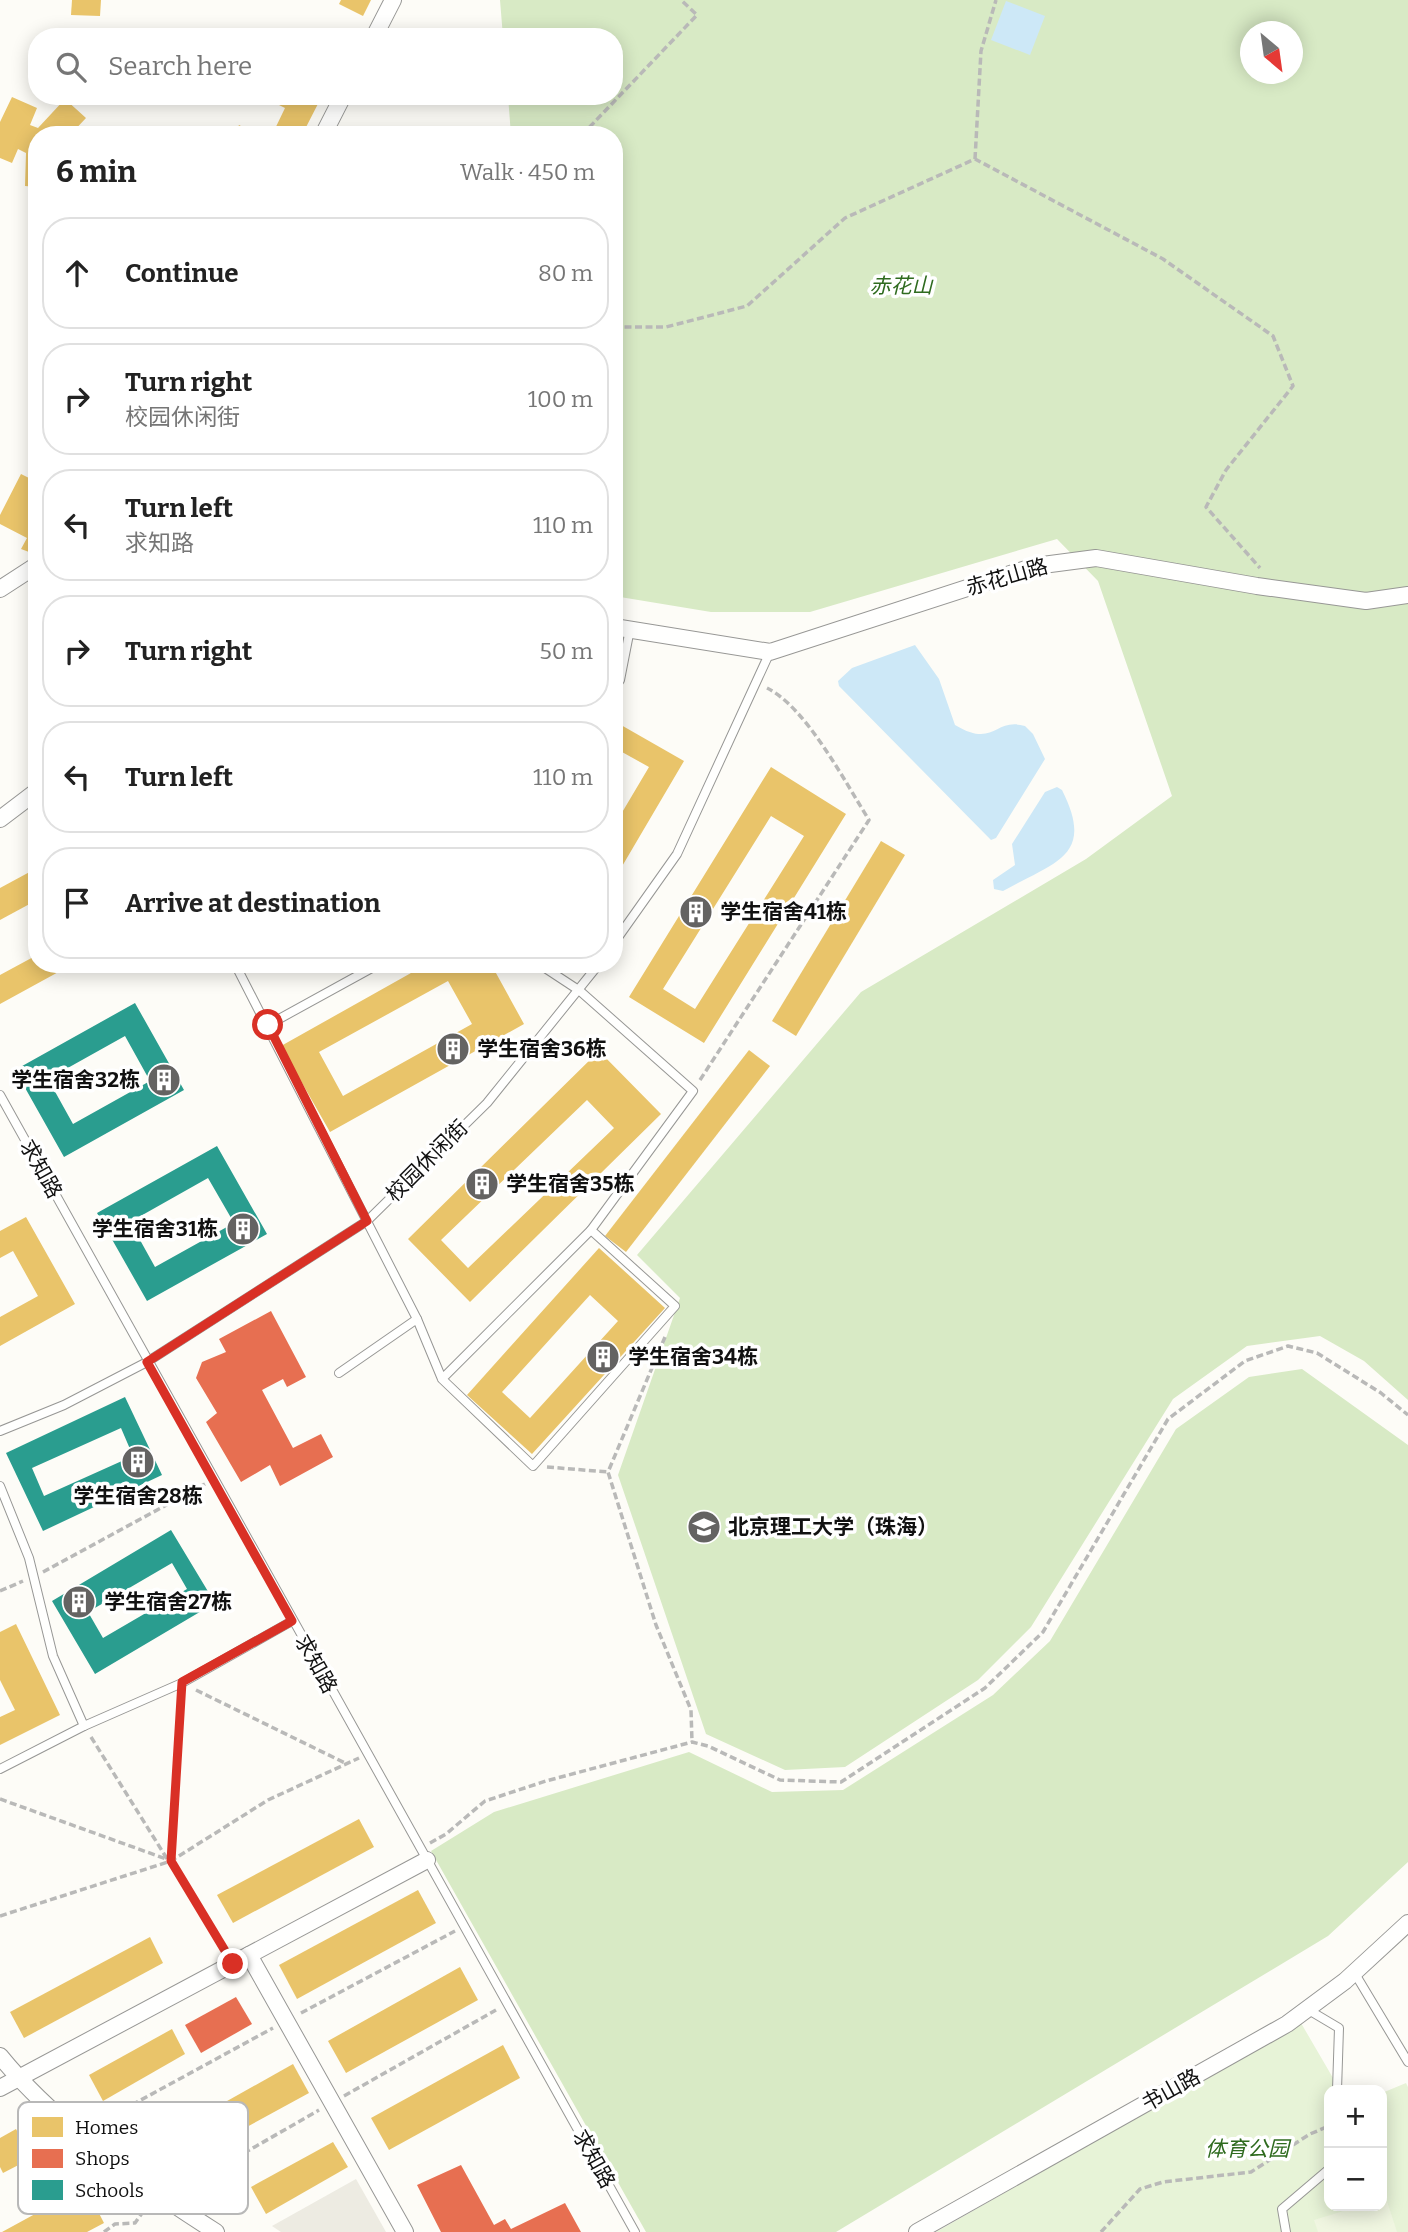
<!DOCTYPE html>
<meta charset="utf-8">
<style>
:root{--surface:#fff;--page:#f6f6f6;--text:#222;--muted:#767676;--line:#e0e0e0}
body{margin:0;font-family:Bitter,"Noto Sans SC",serif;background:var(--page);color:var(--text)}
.controls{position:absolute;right:21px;bottom:21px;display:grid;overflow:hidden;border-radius:14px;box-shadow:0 4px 18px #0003}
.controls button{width:63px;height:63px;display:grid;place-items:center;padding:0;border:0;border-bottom:2px solid var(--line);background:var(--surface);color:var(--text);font:35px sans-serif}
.compass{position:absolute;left:1240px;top:21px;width:63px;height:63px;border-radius:50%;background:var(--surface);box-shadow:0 4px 18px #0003;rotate:151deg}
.stop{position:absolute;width:21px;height:21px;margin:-16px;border:5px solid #d93025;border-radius:50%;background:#fff}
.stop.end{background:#d93025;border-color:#fff;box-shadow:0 2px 7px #0008}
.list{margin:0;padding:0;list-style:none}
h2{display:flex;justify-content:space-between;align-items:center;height:91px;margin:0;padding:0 28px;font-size:30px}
h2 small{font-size:23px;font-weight:400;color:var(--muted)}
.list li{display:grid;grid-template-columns:46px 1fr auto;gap:21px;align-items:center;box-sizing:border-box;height:112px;margin:0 14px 14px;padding:0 14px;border:2px solid var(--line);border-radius:28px}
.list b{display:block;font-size:26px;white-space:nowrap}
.list p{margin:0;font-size:23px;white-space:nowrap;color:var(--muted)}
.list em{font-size:23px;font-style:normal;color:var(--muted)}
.icon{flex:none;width:38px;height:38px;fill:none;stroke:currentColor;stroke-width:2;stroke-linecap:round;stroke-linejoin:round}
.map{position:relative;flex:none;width:1408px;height:2232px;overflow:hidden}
.search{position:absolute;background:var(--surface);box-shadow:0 4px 18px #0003;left:28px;top:28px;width:595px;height:77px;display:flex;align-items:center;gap:18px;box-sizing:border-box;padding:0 24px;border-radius:28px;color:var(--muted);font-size:26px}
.panel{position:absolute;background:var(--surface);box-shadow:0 4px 18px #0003;left:28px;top:126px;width:595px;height:847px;border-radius:28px}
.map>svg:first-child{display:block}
</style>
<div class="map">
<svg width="1408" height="2232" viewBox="0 0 1408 2232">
<rect width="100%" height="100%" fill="#fdfcf7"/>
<path fill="#e7f3d7" d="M1301,2023L1340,2090H1329V2206H1382V2093L1406,2083L1408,2087V2232H936Z"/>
<g fill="#d8eac5" fill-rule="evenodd">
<path d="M500,0H1408V1400L1364,1361L1320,1336L1247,1346L1173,1399L1031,1627L978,1680L845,1767L785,1770L706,1734L618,1475L680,1298L637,1255L861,992L1086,859L1172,796L1098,581L1057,539L810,612H711L614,596V135H511L508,96H614V37H503ZM1250,32H1292V74H1250Z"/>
<path d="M1302,1369L1408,1445V1862L1328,1936L836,2232H646L431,1851L494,1812L689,1752L772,1792L843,1790L993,1695L1050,1641L1176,1429L1249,1377Z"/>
</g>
<path fill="#f0f6e1" d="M1386,2198L1397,2232H1318L1314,2220L1360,2206H1382V2199Z"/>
<path fill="#edebe2" d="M356,2179L386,2232H281L272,2226Z"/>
<g fill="#cde8f7">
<path d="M1006,1L1045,16L1030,55L991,40Z"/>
<path d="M915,645L939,679L955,725C995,749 994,717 1025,726L1033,734L1045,759L996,838L991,840L839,686L838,681L852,668Z"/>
<path d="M1057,787L1062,790C1096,857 1054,862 1003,891L994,889L993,880L1015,865L1012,844L1045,792Z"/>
</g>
<g fill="#e9c46a" fill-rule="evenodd">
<path d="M72,0H101L100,16L71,15Z"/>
<path d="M341,0H371L363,16L339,4Z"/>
<path d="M261,96H322L302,135H272L285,108Z"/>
<path d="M12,97L37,108L30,125L38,128L65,99L86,118L70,135H37V187L25,186L26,153L18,149L12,163L0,158V122Z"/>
<path d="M239,125L258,135H234Z"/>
<path d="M21,474L37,482V555L21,549L27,538L0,524V515Z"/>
<path d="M614,721L684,761L614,880V826L649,767L622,752L614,766Z"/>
<path d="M771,767L846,814L704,1043L629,997ZM771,816L804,836L695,1009L663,989Z"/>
<path d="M881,841L905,855L796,1036L772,1021Z"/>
<path d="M37,868V900L0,920V888Z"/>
<path d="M37,955V964H73L0,1004V975Z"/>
<path d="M427,964H491L524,1024L330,1132L281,1046ZM448,981L472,1024L343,1096L319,1052Z"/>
<path d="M749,1050L770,1066L626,1252L605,1236Z"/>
<path d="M599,1051L661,1114L470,1302L408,1239ZM587,1100L614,1128L468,1268L441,1240Z"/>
<path d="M26,1217L75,1304L0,1346V1317L38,1296L13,1251L0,1258V1231Z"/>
<path d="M599,1248L665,1308L532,1454L467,1395ZM590,1295L618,1321L530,1418L502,1392Z"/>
<path d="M16,1624L60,1715L0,1745V1717L15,1710L0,1680V1632Z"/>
<path d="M359,1819L374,1847L233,1923L217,1895Z"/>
<path d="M418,1890L436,1923L297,1999L279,1965Z"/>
<path d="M150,1937L163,1963L24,2038L10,2012Z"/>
<path d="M460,1967L478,2000L346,2073L328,2041Z"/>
<path d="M172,2029L185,2054L103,2101L89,2075Z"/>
<path d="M503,2045L520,2078L389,2150L371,2118Z"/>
<path d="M293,2064L309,2093L179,2164L163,2137Z"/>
<path d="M16,2129L32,2158L3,2173L0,2167V2138Z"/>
<path d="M333,2142L348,2167L266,2214L251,2187Z"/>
<path d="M89,2194L104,2223L87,2232H2L68,2196L72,2203Z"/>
</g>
<g fill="#e76f51">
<path d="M258,964H276L262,971Z"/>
<path d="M271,1311L306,1377L287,1387L283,1379L262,1390L293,1448L321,1434L333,1457L280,1486L270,1465L241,1482L206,1422L217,1413L196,1378L202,1362L226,1352L219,1339Z"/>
<path d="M236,1997L252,2024L201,2053L185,2025Z"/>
<path d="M461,2165L494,2225L505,2219L511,2229L565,2203L581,2232H441L417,2185Z"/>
</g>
<g fill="#2a9d8f" fill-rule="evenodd">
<path d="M135,1003L184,1090L64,1157L15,1070ZM125,1036L150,1081L73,1124L48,1079Z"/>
<path d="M217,1146L267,1234L147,1301L97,1213ZM208,1178L234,1223L155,1267L130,1222Z"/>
<path d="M125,1397L162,1475L43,1531L6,1453ZM121,1428L133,1456L44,1496L32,1468Z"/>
<path d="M171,1530L215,1603L95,1674L52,1601ZM172,1563L187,1589L103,1638L88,1612Z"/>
</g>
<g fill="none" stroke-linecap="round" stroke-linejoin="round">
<defs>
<g id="service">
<path d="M614,689L620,680L630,629"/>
<path d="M614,943L677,854L770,652"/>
<path d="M235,964L417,1319L339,1373"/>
<path d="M539,964L580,991L693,1091L591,1230"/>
<path d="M268,1025L379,964"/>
<path d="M0,1095L635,2232"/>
<path d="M417,1319L442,1379L533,1466L675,1306L591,1230L442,1379"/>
<path d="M0,1431L64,1405L147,1362L367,1221L487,1103L599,964"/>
<path d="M0,1486L29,1558L53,1656L84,1726"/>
<path d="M0,1769L84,1726L182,1683L292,1621"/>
<path d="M1354,1972L1408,2062"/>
<path d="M1307,2009L1339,2028L1337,2090"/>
<path d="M1286,2232L1282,2209L1329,2169"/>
</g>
<g id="minor">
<path d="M374,37L393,0"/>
<path d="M323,135L343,96"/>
<path d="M0,589L37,565"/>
<path d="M614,627L770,652L1035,566L1096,558L1257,586L1366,601L1408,595"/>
<path d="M0,819L37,791"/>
<path d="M249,1955L405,2232"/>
<path d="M0,2056C55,2124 143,2186 216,2232"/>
<path d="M0,2088L427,1860"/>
<path d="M917,2232L1287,2024L1345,1981L1408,1923"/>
</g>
</defs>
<use href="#service" stroke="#979795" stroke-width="10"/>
<use href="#minor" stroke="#979795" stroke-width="18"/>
<g stroke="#b9b9b8" stroke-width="3.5" stroke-dasharray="7 3.5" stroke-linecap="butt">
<path d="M582,135L697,15L681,0"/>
<path d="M975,159L981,51L996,0"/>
<path d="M614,327H666L747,306L845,218L975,159L1163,259L1273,336L1293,386L1226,470L1206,507L1260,568"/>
<path d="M700,1080L869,820C845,782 806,707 767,688"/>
<path d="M665,1337L608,1472L656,1625L691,1710L692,1742"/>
<path d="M547,1467L608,1472"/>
<path d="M43,1572L205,1484"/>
<path d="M0,1591L23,1581"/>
<path d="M196,1690L345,1763"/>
<path d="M91,1737L224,1950"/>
<path d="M0,1799L169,1860"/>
<path d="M430,1843L446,1834L485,1801L546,1781L692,1742L708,1746L780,1780L841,1782L985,1688L1043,1632L1168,1419L1245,1361L1288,1346L1317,1353L1381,1393L1408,1415"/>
<path d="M171,1861L181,1695"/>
<path d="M0,1916L171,1861L268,1800L359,1758"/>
<path d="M301,2013L455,1931"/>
<path d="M344,2096L496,2010"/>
<path d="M95,2125L273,2028"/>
<path d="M180,2190L319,2110"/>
<path d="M31,2212L21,2207L34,2179L27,2167L52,2132"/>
<path d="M104,2232L115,2224L135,2223L147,2206"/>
<path d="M1101,2232L1140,2189L1163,2182L1251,2172L1310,2134L1329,2126"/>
</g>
<use href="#service" stroke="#fffffe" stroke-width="8"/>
<use href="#minor" stroke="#fffffe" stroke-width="16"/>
</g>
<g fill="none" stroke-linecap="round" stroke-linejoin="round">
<path stroke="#d93025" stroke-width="9" d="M233,1964L171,1861L182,1682L292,1621L147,1362L367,1221L268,1025"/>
</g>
<defs>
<symbol id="building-disc" viewBox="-11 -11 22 22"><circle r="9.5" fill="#646362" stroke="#fff"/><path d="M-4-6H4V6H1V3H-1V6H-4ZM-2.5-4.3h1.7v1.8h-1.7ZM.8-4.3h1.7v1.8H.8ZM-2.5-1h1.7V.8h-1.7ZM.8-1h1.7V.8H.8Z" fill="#fff"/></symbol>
<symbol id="university-disc" viewBox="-11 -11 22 22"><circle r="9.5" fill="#646362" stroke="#fff"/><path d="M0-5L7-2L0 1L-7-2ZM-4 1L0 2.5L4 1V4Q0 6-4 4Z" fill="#fff"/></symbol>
</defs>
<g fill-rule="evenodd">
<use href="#building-disc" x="677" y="893" width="38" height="38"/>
<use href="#building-disc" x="434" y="1030" width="38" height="38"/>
<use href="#building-disc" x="145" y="1061" width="38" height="38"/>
<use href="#building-disc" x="463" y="1165" width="38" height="38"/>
<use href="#building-disc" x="224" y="1210" width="38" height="38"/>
<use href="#building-disc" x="584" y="1338" width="38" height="38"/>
<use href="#building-disc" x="119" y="1443" width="38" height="38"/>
<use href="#university-disc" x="685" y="1508" width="38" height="38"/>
<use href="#building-disc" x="60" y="1583" width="38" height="38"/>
</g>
<g text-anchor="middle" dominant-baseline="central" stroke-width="7" stroke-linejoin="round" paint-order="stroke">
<g font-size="21" font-style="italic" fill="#2f6b1f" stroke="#fff">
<text x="901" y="286">赤花山</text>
<text x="1247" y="2149">体育公园</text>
</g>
<g font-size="21" fill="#111" stroke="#fff">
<text transform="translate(1007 577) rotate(-16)">赤花山路</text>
<text transform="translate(427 1161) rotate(-45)">校园休闲街</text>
<text transform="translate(41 1169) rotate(61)">求知路</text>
<text transform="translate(316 1664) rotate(61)">求知路</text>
<text transform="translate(1171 2090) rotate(-29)">书山路</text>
<text transform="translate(594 2159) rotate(61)">求知路</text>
</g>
<g font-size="21" font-weight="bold" fill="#111" stroke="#fff" text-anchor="start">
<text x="720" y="912">学生宿舍41栋</text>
<text x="477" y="1049">学生宿舍36栋</text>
<text x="140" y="1080" text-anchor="end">学生宿舍32栋</text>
<text x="506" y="1184">学生宿舍35栋</text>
<text x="218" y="1229" text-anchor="end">学生宿舍31栋</text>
<text x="628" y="1357">学生宿舍34栋</text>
<text x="138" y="1496" text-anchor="middle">学生宿舍28栋</text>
<text x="728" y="1527">北京理工大学（珠海）</text>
<text x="104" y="1602">学生宿舍27栋</text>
</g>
</g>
<rect x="18" y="2102" width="230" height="112" rx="10" fill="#fff" stroke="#b8b8b8" stroke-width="2"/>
<rect x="32" y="2117" width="31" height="20" fill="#e9c46a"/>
<rect x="32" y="2149" width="31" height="19" fill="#e76f51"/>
<rect x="32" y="2180" width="31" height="20" fill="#2a9d8f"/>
<g font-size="19" fill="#111">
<text x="75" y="2134">Homes</text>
<text x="75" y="2165">Shops</text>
<text x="75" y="2197">Schools</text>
</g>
</svg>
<div class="controls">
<button>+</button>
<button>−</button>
</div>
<svg class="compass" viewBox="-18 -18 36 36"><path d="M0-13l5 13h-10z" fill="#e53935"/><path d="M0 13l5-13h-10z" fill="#767676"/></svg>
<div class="stop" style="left:268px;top:1025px"></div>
<div class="stop end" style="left:233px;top:1964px"></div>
<div class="search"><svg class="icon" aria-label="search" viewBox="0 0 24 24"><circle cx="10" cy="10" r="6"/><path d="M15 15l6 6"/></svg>Search here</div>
<section class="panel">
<h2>6 min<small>Walk · 450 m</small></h2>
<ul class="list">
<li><svg class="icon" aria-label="ahead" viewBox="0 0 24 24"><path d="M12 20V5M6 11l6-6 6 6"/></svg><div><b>Continue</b></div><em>80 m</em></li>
<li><svg class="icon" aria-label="right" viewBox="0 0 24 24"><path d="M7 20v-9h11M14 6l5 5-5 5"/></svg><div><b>Turn right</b><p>校园休闲街</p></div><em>100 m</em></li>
<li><svg class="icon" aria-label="left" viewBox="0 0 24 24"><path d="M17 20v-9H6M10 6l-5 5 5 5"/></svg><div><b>Turn left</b><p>求知路</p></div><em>110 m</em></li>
<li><svg class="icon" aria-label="right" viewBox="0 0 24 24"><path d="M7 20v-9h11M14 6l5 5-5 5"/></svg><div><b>Turn right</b></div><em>50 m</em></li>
<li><svg class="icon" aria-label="left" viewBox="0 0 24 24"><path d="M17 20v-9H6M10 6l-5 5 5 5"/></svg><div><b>Turn left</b></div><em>110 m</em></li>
<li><svg class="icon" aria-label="arrive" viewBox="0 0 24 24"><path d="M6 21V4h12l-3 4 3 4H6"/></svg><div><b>Arrive at destination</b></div></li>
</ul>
</section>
</div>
